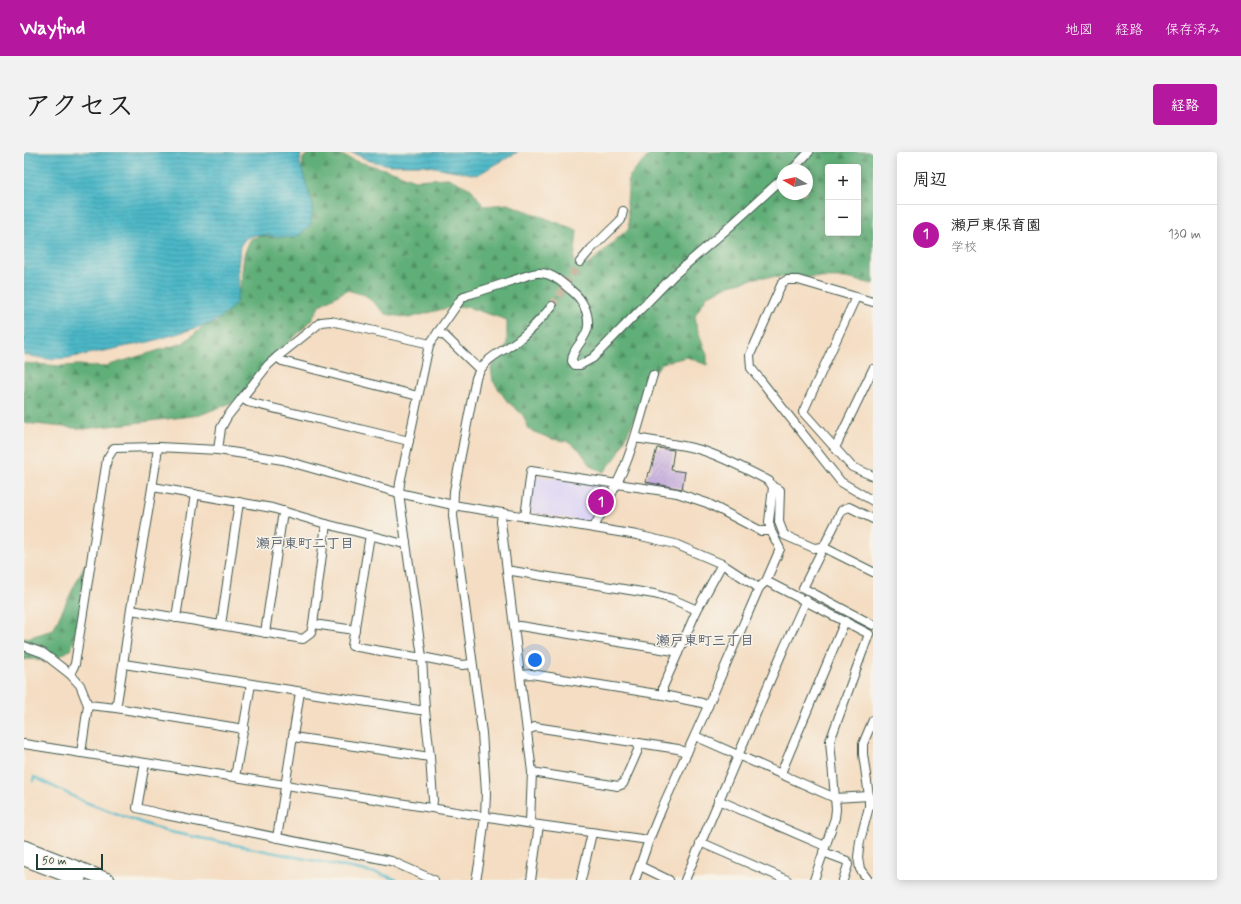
<!DOCTYPE html>
<html lang="ja">
<meta charset="utf-8">
<style>
:root{--surface:#fff;--page:#f2f2f2;--text:#222;--muted:#767676;--line:#e0e0e0;--accent:#b5179e}
body{margin:0;font-family:Mynerve,"Klee One",sans-serif;background:var(--page);color:var(--text)}
.controls{position:absolute;right:12px;top:12px;display:grid;overflow:hidden;border-radius:4px;box-shadow:0 2px 10px #0003}
.controls button{width:36px;height:36px;display:grid;place-items:center;padding:0;border:0;border-bottom:1px solid var(--line);background:var(--surface);color:var(--text);font:20px sans-serif}
.compass{position:absolute;left:753px;top:12px;width:36px;height:36px;border-radius:50%;background:var(--surface);box-shadow:0 2px 10px #0003;rotate:279deg}
.scale{position:absolute;left:12px;bottom:10px;width:67px;box-sizing:border-box;padding-left:4px;border:2px solid #1f3d34;border-top:0;font-size:11px;line-height:14px;white-space:nowrap;color:#1f3d34;-webkit-text-stroke:3px #f7f3e8;paint-order:stroke}
.you{position:absolute;left:511px;top:508px;width:14px;height:14px;margin:-10px;border:3px solid #fff;border-radius:50%;background:#1a73e8;box-shadow:0 0 0 6px #1a73e833}
.badge{display:grid;place-items:center;width:26px;height:26px;border-radius:50%;background:var(--accent);color:#fff;font-size:13px;font-weight:700}
.pin{position:absolute;translate:-50% -50%;border:2px solid #fff;box-shadow:0 1px 4px #0006}
.list{margin:0;padding:0;list-style:none}
h2{display:flex;justify-content:space-between;align-items:center;height:52px;margin:0;padding:0 16px;font-size:17px}
h2 small{font-size:13px;font-weight:400;color:var(--muted)}
.list li{display:grid;grid-template-columns:26px 1fr auto;gap:12px;align-items:center;box-sizing:border-box;height:60px;padding:0 16px;border-top:1px solid var(--line)}
.list b{display:block;font-size:15px;white-space:nowrap}
.list p{margin:0;font-size:13px;white-space:nowrap;color:var(--muted)}
.list em{font-size:13px;font-style:normal;color:var(--muted)}
.map{position:relative;flex:none;width:849px;height:728px;overflow:hidden;border-radius:4px}
header{display:flex;align-items:center;gap:24px;box-sizing:border-box;height:56px;padding:0 20px;background:var(--accent);color:#fff}
header strong{font-size:19px}
nav{display:flex;gap:22px;margin-inline-start:auto;font-size:14px}
.intro{display:flex;align-items:center;justify-content:space-between;box-sizing:border-box;height:96px;padding:0 24px}
h1{margin:0;font-size:28px}
.button{padding:10px 18px;border-radius:4px;background:var(--accent);color:#fff;font-size:14px;font-weight:700}
main{display:flex;gap:24px;padding:0 24px}
aside{flex:1;background:var(--surface);border-radius:4px;box-shadow:0 2px 10px #0003}
.map>svg:first-child{display:block}
</style>
<header>
<strong>Wayfind</strong>
<nav><a>地図</a><a>経路</a><a>保存済み</a></nav>
</header>
<div class="intro"><h1>アクセス</h1><a class="button">経路</a></div>
<main>
<div class="map">
<svg width="849" height="728" viewBox="0 0 849 728">
<defs>
<pattern id="forest-firs" width="22" height="20" patternUnits="userSpaceOnUse"><rect width="22" height="20" fill="#60ae78"/><path d="M5 1l3.5 6h-7zM16 11l3.5 6h-7z" fill="#4f8f63"/></pattern>
<pattern id="water-rules" width="6" height="5" patternUnits="userSpaceOnUse"><rect width="6" height="5" fill="#4cb8c8"/><path d="M0 2.5h6" fill="none" stroke="#3f97a3"/></pattern>
<pattern id="building-hatch" width="6" height="6" patternUnits="userSpaceOnUse"><rect width="6" height="6" fill="#c0a4de"/><path d="M-1 1l2-2M0 6l6-6M5 7l2-2" fill="none" stroke="#9b87b5"/></pattern>
</defs>
<rect width="100%" height="100%" fill="#f7f3e8"/>
<filter id="ink" filterUnits="userSpaceOnUse"><feTurbulence type="fractalNoise" baseFrequency=".025" numOctaves="2"/><feDisplacementMap in="SourceGraphic" scale="8" xChannelSelector="R" yChannelSelector="G"/><feConvolveMatrix kernelMatrix="1 2 1 2 8 2 1 2 1" color-interpolation-filters="sRGB"/></filter>
<filter id="wash" filterUnits="userSpaceOnUse"><feTurbulence type="fractalNoise" baseFrequency=".012" numOctaves="4" result="noise"/><feDisplacementMap in="SourceGraphic" scale="16" xChannelSelector="R" yChannelSelector="G"/><feGaussianBlur stdDeviation="0.9" result="paint"/><feColorMatrix in="noise" values="0 0 0 0 0 0 0 0 0 0 0 0 0 0 0 0 0 1.4 0 .05"/><feComposite in="paint" operator="in"/></filter>
<g filter="url(#wash)">
<rect width="100%" height="100%" fill="#f4ddc2"/>
<path fill="#ddd5f6" d="M515,324L581,333L584,339L570,366L564,370L509,361L505,355L509,328Z"/>
<g fill="url(#forest-firs)" stroke="#407656" fill-rule="evenodd">
<path d="M287,0H311L328,8L371,20L390,28L424,26L447,37L460,54L484,52L553,78L550,109L556,114L565,112L605,76L603,51L605,25L628,0H849V132L822,126L736,125L706,133L684,143L671,163L673,176L683,203V213L663,205L638,211L624,227L621,244L593,304L580,320L567,314L555,297L542,289L528,287L505,278L499,263L483,249L469,229L467,216L483,194V168L443,155L423,156L385,166L362,162L341,143L323,138L296,153L286,170L242,212L221,240L209,250L176,263L60,277L0,271V211L37,214L55,213L79,215L159,191L179,175L192,171L208,153L216,139L220,103L226,87L237,84L264,85L277,82L286,71L289,53L277,29L279,6ZM804,15H834V81H804ZM759,18H783V42H759Z"/>
<path d="M61,412L55,475L47,497L29,509L3,507L0,508V486H3L29,478Z"/>
</g>
<g fill="url(#water-rules)" stroke="#367a7e">
<path d="M0,0H277L276,11L289,54L287,72L272,86L232,83L222,86L216,94L214,116L215,138L212,151L205,159L189,171L125,190L44,206L24,207L0,203Z"/>
<path d="M327,0H494L453,23L400,13H365L346,9Z"/>
</g>
<g fill="none" stroke-linecap="round" stroke-linejoin="round">
<path stroke="#4cb8c8" stroke-width="2.5" d="M9,629L10,625L61,650L141,679L357,722L373,728"/>
</g>
<g id="blocks">
<path fill="url(#building-hatch)" d="M633,296L650,298L647,318L661,320L658,337L622,330L624,320L626,321Z"/>
</g>
</g>
<g filter="url(#ink)">
<use href="#blocks" fill-opacity="0" stroke="#3f5549" stroke-width="1"/>
<g fill="none" stroke-linecap="round" stroke-linejoin="round">
<path stroke="#c9bda6" stroke-width="8" stroke-dasharray="8 4" stroke-linecap="butt" d="M528,154L556,110"/>
<defs>
<g id="minor">
<path d="M768,18L785,0"/>
<path d="M556,110L567,97L597,68L599,59"/>
<path d="M849,150L774,128H763L758,131L726,203L727,216L817,330L849,349"/>
<path d="M414,180L421,184L456,218"/>
<path d="M253,205L258,209L394,244"/>
<path d="M849,217L811,296L828,315L849,324"/>
<path d="M218,246L224,250L385,289"/>
<path d="M611,286C634,290 658,292 680,299C703,307 724,318 745,329L749,335L756,338L755,370L760,383L790,396L799,395L849,420"/>
<path d="M811,296L779,260L832,145"/>
<path d="M194,298L197,276L203,265L244,213L253,205L297,170L307,169L402,191L405,193"/>
<path d="M129,335L248,356L302,372L376,391L382,390"/>
<path d="M478,361L477,370L508,620L506,671"/>
<path d="M501,365L507,319L653,341L683,351L737,379H747"/>
<path d="M849,367L825,355L818,358L779,436L849,473"/>
<path d="M570,375C581,354 593,334 602,311C613,283 620,252 629,223"/>
<path d="M346,383L328,494L392,505H398L438,513L448,512"/>
<path d="M483,419H488L630,442L648,447L673,458"/>
<path d="M742,429L845,482L806,589L812,657L811,666L790,728"/>
<path d="M107,458L279,487L287,481L289,472L302,372"/>
<path d="M152,466L171,342"/>
<path d="M289,472L331,478"/>
<path d="M197,473L215,350"/>
<path d="M490,475L496,474L650,499L654,501"/>
<path d="M241,481L258,366L260,359"/>
<path d="M0,494L19,501L46,522L56,533L64,553L57,601"/>
<path d="M100,512L395,558H401"/>
<path d="M46,522L51,512L83,307L90,296L134,295L194,298L259,308L375,341L429,353L613,383L651,392L698,412L735,436"/>
<path d="M496,523L507,522L639,543L678,551L684,554"/>
<path d="M639,543V535L673,458L698,412"/>
<path d="M64,553L92,556C98,523 102,490 107,457C116,403 127,350 134,295"/>
<path d="M92,556L220,577"/>
<path d="M503,578L511,575L654,597L663,601"/>
<path d="M671,584L811,646L845,644"/>
<path d="M269,585L406,605"/>
<path d="M0,592L211,625L515,673L625,688"/>
<path d="M121,611L113,656L142,663L367,709L410,728"/>
<path d="M508,620L594,634L599,632L614,598L615,591"/>
<path d="M757,621L821,469"/>
<path d="M211,625L227,532"/>
<path d="M694,648L801,694"/>
<path d="M408,656L409,648L406,605L401,558L398,505L375,341L376,331L405,193L437,147L443,143C461,138 478,132 496,126C502,124 511,120 517,121C530,122 538,131 548,139C558,147 565,160 564,174C563,188 548,195 548,209L551,213H556L569,206L650,123L702,78L759,26"/>
<path d="M253,686L276,540"/>
<path d="M676,690L763,728"/>
<path d="M799,700L823,709L824,713L819,728"/>
<path d="M616,714L645,728"/>
<path d="M452,728L455,712L461,664L462,641L458,581L429,364L430,339L452,226C461,205 475,202 493,189C506,179 517,167 528,154"/>
<path d="M507,728L515,673"/>
<path d="M557,728L568,681"/>
<path d="M611,728L625,688L638,656L684,554L735,436L742,429L756,397L747,379L745,370L749,335"/>
<path d="M661,728L760,496L782,448"/>
<path d="M844,728L836,717L834,705L836,689L845,655V644L839,602V592L849,568"/>
</g>
<g id="primary">
<path d="M0,695L84,728"/>
<path d="M0,707L55,728"/>
</g>
</defs>
<use href="#minor" stroke="#3f5549" stroke-width="10"/>
<use href="#primary" stroke="#3f5549" stroke-width="15"/>
<use href="#minor" stroke="#fff" stroke-width="8"/>
<use href="#primary" stroke="#fff" stroke-width="13"/>
</g>
</g>
<g text-anchor="middle" dominant-baseline="central" stroke-width="3" stroke-linejoin="round" paint-order="stroke">
<g font-size="14" font-weight="bold" fill="#576170" stroke="#f7f3e8">
<text x="281" y="392">瀬戸東町二丁目</text>
<text x="681" y="489">瀬戸東町三丁目</text>
</g>
</g>
</svg>
<div class="controls">
<button>+</button>
<button>−</button>
</div>
<svg class="compass" viewBox="-18 -18 36 36"><path d="M0-13l5 13h-10z" fill="#e53935"/><path d="M0 13l5-13h-10z" fill="#767676"/></svg>
<div class="scale">50 m</div>
<div class="you"></div>
<div class="pin badge" style="left:577px;top:350px">1</div>
</div>
<aside>
<h2>周辺<small></small></h2>
<ul class="list">
<li><span class="badge">1</span><div><b>瀬戸東保育園</b><p>学校</p></div><em>130 m</em></li>
</ul>
</aside>
</main>
